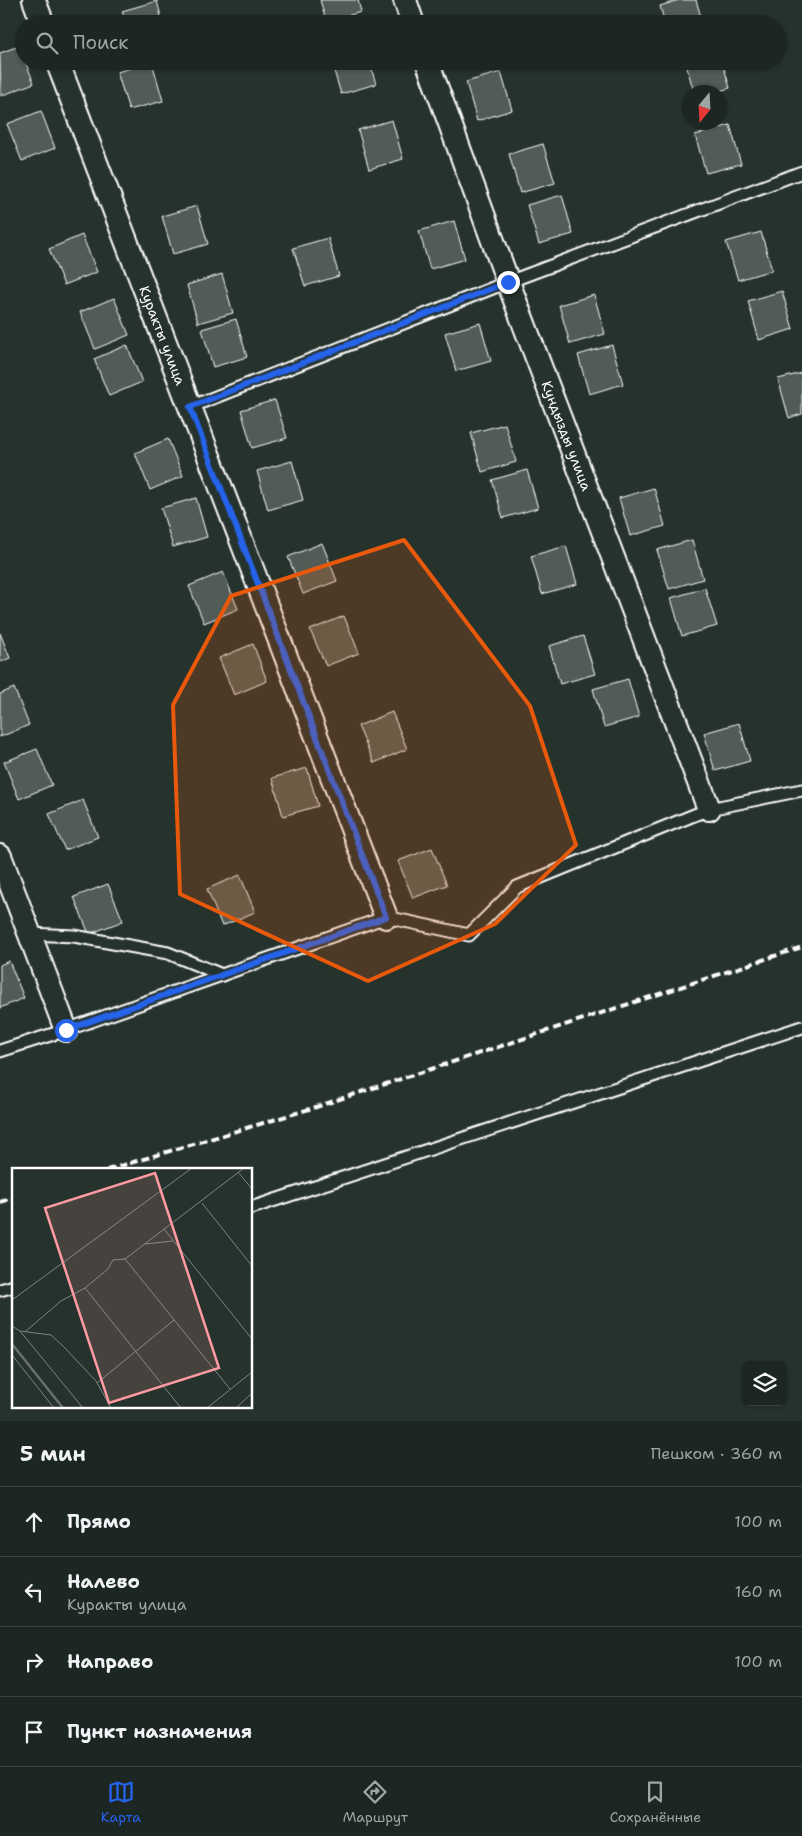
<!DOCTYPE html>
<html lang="ru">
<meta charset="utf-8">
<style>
:root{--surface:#1c2622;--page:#252e2a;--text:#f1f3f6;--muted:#a0a5a5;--line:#3a4340;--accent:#2563eb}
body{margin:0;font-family:"Shantell Sans",sans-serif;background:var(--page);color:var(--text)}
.controls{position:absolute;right:15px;bottom:15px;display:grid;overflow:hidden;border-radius:8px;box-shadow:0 1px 4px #0004}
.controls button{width:45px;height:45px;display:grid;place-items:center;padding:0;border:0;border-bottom:1px solid var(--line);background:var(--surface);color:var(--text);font:25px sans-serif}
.compass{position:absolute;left:682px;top:85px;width:45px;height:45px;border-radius:50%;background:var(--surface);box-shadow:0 1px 4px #0004;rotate:198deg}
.stop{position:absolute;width:15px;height:15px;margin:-11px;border:4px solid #2563eb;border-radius:50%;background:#fff}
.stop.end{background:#2563eb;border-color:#fff;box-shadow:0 1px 5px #0008}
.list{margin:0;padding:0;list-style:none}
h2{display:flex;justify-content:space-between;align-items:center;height:65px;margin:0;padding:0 20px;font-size:21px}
h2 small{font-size:16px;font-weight:400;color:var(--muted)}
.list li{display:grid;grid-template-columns:32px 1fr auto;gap:15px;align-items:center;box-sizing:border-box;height:70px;padding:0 20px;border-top:1px solid var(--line)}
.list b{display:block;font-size:19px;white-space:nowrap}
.list p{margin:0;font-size:16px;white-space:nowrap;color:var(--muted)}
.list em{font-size:16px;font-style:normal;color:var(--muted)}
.icon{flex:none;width:28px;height:28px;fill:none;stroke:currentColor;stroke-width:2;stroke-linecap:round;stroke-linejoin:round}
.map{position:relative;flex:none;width:802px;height:1421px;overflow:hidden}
.search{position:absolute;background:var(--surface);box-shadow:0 1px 4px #0004;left:15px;right:15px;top:15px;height:55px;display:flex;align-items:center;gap:12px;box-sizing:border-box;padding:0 18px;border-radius:28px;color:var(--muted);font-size:19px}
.sheet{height:345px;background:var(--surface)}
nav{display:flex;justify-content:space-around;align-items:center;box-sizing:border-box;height:70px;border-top:1px solid var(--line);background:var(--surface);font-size:14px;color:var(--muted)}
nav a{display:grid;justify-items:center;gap:2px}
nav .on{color:var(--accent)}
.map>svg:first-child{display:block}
</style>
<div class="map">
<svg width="802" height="1421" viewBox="0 0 802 1421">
<rect width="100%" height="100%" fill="#26332d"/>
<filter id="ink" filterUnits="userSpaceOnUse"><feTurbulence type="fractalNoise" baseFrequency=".02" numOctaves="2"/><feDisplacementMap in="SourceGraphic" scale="10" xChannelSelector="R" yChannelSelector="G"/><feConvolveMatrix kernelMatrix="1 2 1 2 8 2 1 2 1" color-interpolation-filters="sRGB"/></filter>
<g filter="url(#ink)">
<g fill="#515c57" stroke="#fff">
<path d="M320,0H358L361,12L326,21Z"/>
<path d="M679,0H696L703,24H665L660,6Z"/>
<path d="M157,1L163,24H126L122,11Z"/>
<path d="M19,46L34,83L1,96L0,53Z"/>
<path d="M331,61H369L376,84L341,94Z"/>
<path d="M685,61H722L730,88L715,92H694Z"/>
<path d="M152,62L163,101L129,110L117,72Z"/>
<path d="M501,72L512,110L477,121L466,82Z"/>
<path d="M41,111L55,148L22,161L7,124Z"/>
<path d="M392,120L403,159L369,169L358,130Z"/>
<path d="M730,125L741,164L706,173L695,135Z"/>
<path d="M543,144L555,183L520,193L509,154Z"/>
<path d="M562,195L573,234L539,244L527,205Z"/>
<path d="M197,206L208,244L173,254L162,216Z"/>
<path d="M454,221L465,259L430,269L419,231Z"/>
<path d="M761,232L772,270L738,280L726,242Z"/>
<path d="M82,235L97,272L64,285L49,249Z"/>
<path d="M328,238L339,276L305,286L293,248Z"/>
<path d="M222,274L233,313L198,323L187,285Z"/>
<path d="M782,291L793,329L759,340L748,301Z"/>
<path d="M594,295L605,334L570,344L559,305Z"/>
<path d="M114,298L129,335L95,349L80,312Z"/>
<path d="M236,319L247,357L213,367L202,329Z"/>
<path d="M480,323L491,361L456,371L445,333Z"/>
<path d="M127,345L142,382L109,396L94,359Z"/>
<path d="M612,345L623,384L589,394L578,355Z"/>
<path d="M802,373V414L789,418L778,379Z"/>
<path d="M275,400L287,438L252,448L241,410Z"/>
<path d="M505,424L516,462L482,472L471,433Z"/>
<path d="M168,439L183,476L150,490L135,453Z"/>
<path d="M292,461L303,500L268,510L257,471Z"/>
<path d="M527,470L538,508L503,518L492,480Z"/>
<path d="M654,488L665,526L630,536L619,498Z"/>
<path d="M196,498L207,537L173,547L161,508Z"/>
<path d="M692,540L703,579L669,589L657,550Z"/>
<path d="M322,543L337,581L303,594L288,557Z"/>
<path d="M566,546L577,584L542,594L531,556Z"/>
<path d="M223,572L238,609L204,623L189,586Z"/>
<path d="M705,588L717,626L682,636L671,598Z"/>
<path d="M344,616L359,653L326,666L310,630Z"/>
<path d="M0,633L10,658L0,662Z"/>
<path d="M583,636L595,674L560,684L549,646Z"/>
<path d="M253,644L267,681L234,695L219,658Z"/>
<path d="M628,679L639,717L604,727L593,689Z"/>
<path d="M14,688L29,725L0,737V694Z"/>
<path d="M392,712L407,749L374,763L358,726Z"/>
<path d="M739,723L750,761L715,771L704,733Z"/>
<path d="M37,749L52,785L19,799L4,762Z"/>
<path d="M307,768L318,806L283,816L272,778Z"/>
<path d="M83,800L98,837L65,850L49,814Z"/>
<path d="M432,848L447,885L413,898L398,861Z"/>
<path d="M240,875L255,912L222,926L207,889Z"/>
<path d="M108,884L123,921L89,934L74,897Z"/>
<path d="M9,961L24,998L0,1008V965Z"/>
</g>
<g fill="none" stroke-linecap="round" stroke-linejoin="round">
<defs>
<g id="service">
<path d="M190,407L508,282L802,172"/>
<path d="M30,934L74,936L168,953L222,975"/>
<path d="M0,1051L66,1030L386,917L469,935L517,887L709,809L802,790"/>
<path d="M251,1208L802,1027"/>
<path d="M0,1290L14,1286"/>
</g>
<g id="minor">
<path d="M34,0L43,24"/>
<path d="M405,0L413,24"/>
<path id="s1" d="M57,61L386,917"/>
<path id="s2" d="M427,61L508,282L709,809"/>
<path d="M0,856L66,1030"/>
</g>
</defs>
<use href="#service" stroke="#fff" stroke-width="15"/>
<use href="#minor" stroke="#fff" stroke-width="26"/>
<use href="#service" stroke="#26332d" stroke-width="11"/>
<use href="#minor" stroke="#26332d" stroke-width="22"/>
<g stroke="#fff" stroke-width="4" stroke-dasharray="8 4" stroke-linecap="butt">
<path d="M107,1170L313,1108L802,947"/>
<path d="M0,1202L14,1198"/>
</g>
</g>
</g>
<g fill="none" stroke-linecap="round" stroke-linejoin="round" filter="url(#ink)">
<path stroke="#2563eb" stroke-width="6" d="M66,1030L386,917L190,407L508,282"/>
</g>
<path fill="#e8590c" fill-opacity="0.2" stroke="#e8590c" stroke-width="4" stroke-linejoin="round" d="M404,540L530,706L576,845L495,924L368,981L180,894L173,705L231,596Z"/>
<g text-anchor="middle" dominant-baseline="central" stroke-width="4" stroke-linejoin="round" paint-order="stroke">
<g font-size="14" fill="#fff" stroke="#26332d">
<text stroke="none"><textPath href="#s1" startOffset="294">Куракты улица</textPath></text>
<text stroke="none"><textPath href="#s2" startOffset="400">Кундызды улица</textPath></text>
</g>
</g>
<g transform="translate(12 1168)">
<rect width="240" height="240" fill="#26332d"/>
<path fill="none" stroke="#67706c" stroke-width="2.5" d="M0,176L51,240"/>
<path fill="none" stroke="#7d8581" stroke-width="1" d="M226,4L240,21M190,35L240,98M152,61L240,171M133,76L161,73M113,91L218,221M73,120L169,240M0,132L180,0M0,158L8,163L71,240M8,163L39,167L51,178L84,213L99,240M14,163L49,133L73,120L96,101L101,92L113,91L232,0M0,187L42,240M85,215L162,152M195,240L240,204M224,240L240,225"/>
<path fill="#ff9aa2" fill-opacity="0.15" stroke="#ff9aa2" stroke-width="2.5" d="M143,5L207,200L97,235L33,40Z"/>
<rect width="240" height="240" fill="none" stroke="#fff" stroke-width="2.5"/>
</g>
</svg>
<div class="controls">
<button><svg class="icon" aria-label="layers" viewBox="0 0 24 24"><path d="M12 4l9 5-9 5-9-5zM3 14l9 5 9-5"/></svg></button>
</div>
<svg class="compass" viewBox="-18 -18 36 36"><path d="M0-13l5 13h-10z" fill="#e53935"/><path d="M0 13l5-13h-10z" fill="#a0a5a5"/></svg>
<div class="stop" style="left:66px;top:1030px"></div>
<div class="stop end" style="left:508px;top:282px"></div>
<div class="search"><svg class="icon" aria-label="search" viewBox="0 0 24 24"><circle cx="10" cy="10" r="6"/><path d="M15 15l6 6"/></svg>Поиск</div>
</div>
<section class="sheet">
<h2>5 мин<small>Пешком · 360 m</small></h2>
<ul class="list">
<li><svg class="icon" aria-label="ahead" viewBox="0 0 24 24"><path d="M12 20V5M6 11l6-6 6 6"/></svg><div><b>Прямо</b></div><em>100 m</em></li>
<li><svg class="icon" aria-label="left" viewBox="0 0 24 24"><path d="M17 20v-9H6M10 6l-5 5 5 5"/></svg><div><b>Налево</b><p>Куракты улица</p></div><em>160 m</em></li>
<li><svg class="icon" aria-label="right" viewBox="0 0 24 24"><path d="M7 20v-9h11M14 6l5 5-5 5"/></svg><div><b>Направо</b></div><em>100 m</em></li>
<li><svg class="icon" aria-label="arrive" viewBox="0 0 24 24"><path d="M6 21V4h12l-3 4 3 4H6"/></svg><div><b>Пункт назначения</b></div></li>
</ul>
</section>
<nav>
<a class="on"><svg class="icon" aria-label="map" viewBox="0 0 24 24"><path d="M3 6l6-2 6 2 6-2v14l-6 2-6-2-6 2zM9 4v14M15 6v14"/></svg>Карта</a>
<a><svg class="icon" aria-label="directions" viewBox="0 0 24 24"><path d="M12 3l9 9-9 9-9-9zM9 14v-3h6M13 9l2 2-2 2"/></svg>Маршрут</a>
<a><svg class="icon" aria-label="saved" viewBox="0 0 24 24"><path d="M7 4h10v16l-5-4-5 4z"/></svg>Сохранённые</a>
</nav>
